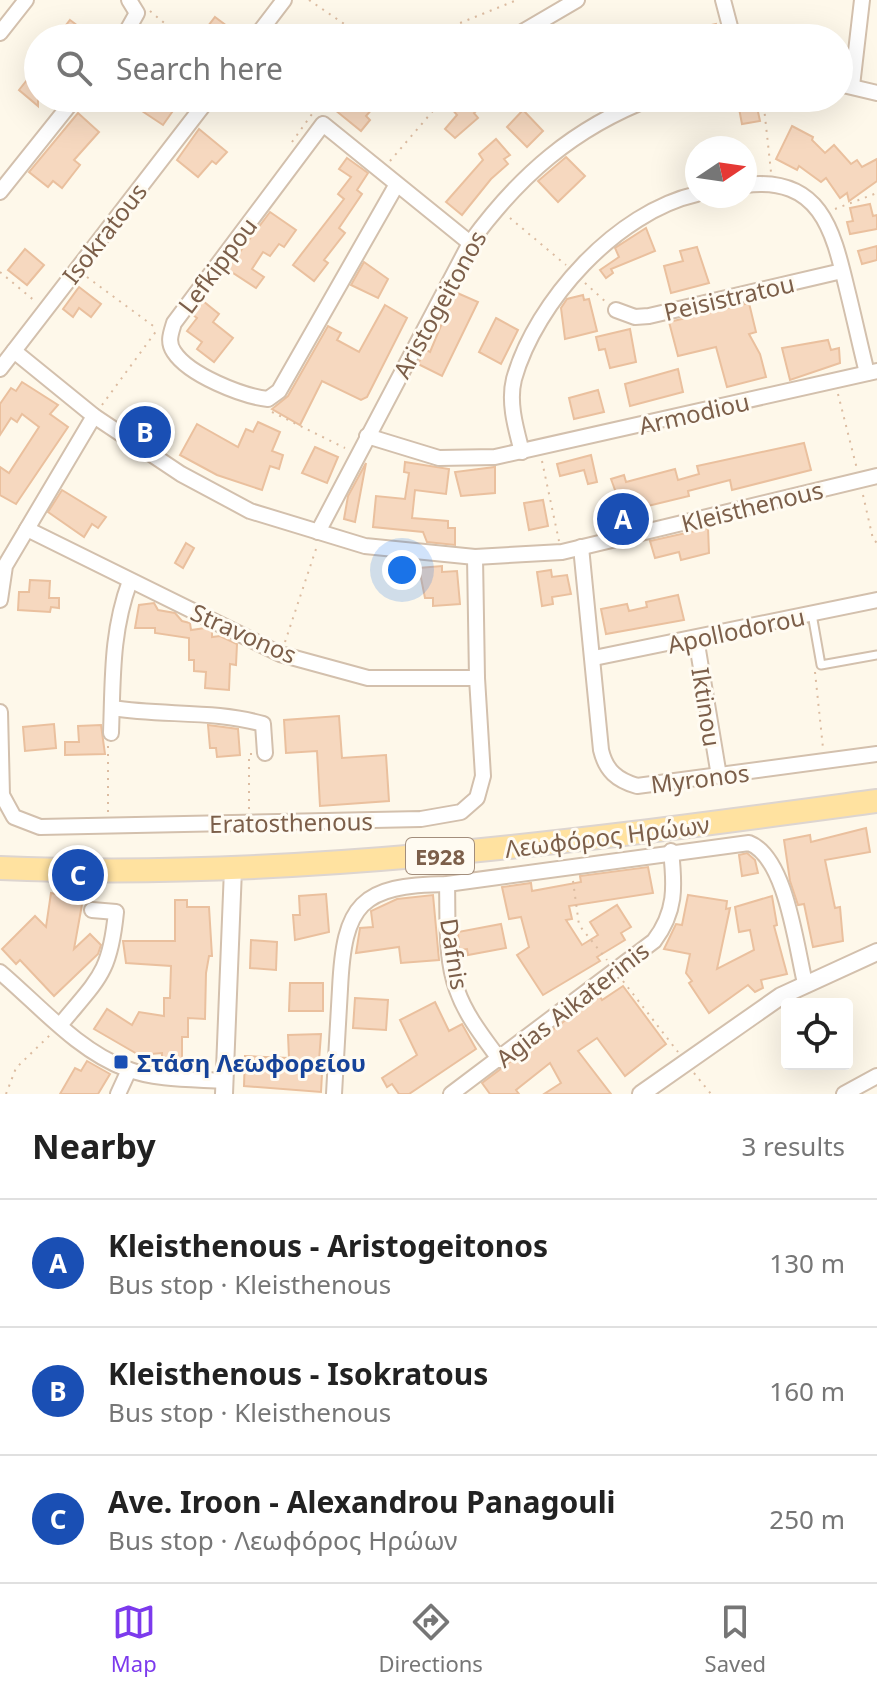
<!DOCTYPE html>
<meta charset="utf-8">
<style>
:root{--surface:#fff;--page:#f2f2f2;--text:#222;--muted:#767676;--line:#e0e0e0;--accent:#7c3aed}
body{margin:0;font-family:"Noto Sans",sans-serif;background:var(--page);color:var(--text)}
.controls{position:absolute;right:24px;bottom:24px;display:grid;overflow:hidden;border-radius:8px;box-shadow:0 8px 32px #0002}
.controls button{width:72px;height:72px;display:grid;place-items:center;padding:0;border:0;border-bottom:2px solid var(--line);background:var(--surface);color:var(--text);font:40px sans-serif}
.compass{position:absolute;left:685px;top:136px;width:72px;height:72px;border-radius:50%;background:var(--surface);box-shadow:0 8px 32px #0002;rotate:77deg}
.you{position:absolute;left:402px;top:570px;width:28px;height:28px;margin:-20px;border:6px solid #fff;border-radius:50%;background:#1a73e8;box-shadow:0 0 0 12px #1a73e833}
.badge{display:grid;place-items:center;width:52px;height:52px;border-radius:50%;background:var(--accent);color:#fff;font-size:26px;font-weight:700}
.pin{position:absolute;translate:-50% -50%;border:4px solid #fff;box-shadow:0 2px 8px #0006}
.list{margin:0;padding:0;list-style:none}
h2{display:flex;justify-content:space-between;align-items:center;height:104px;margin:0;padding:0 32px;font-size:34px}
h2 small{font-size:26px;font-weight:400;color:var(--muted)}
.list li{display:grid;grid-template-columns:52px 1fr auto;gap:24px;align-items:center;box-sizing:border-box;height:128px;padding:0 32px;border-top:2px solid var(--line)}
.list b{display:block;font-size:30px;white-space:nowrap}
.list p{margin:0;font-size:26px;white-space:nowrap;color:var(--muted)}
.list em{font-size:26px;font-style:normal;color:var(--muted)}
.icon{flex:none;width:44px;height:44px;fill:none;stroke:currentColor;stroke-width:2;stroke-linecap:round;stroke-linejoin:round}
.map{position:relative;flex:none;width:877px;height:1094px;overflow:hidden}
.search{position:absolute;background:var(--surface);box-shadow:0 8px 32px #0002;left:24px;right:24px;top:24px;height:88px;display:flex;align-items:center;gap:20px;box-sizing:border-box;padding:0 28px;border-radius:44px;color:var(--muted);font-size:30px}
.sheet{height:488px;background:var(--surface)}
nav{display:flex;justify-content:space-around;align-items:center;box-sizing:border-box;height:112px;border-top:2px solid var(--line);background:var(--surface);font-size:22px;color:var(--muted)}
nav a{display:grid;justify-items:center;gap:4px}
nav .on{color:var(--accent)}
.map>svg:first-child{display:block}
</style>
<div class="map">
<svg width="877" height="1094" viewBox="0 0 877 1094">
<rect width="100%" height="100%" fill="#fef8ea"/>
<g fill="#f6d8bf" stroke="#eac09e" stroke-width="2">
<path d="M215,17L243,38H206L202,34Z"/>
<path d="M70,20L94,38H56Z"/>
<path d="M716,24L719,38H671V34Z"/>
<path d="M38,66V106L19,90Z"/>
<path d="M151,98H182L163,125L142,111Z"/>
<path d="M346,98H361L373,108L366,116L370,120L361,131L335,110Z"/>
<path d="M443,98H491L474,113L478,118L455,138L445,129L457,115Z"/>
<path d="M737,98H755L760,121L742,124Z"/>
<path d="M523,110L543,131L527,147L507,127Z"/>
<path d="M78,113L99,132L74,160L80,165L62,188L53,181L48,187L29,172Z"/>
<path d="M792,126L813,137L812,140L825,153L834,145L851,164L857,160L862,167L877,159V181L849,201L847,193L840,198L826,178L821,182L799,166L797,170L776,159Z"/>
<path d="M199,129L227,152L216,164L212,161L198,177L177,160Z"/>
<path d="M496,139L510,155L504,159L508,164L491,179L462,215L446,202L483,160L479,154Z"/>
<path d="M566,157L585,176L558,202L538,181Z"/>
<path d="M347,158L368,173L357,190L362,194L339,228L345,233L324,260L328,263L314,281L293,265L344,199L338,194L351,177L339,169Z"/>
<path d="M870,204L873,216L877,215V229L850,234L847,222L853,221L850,208Z"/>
<path d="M270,212L296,230L284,247L279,244L270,256L263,252L252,269L264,277L256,288L227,269Z"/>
<path d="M646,228L655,251L611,269L613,273L606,278L600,270L619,257L615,248Z"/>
<path d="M877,246V260L862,264L858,251Z"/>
<path d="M697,247L709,283L671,293L664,266L683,261L680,251Z"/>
<path d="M25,249L44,265L27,285L8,270Z"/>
<path d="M364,262L388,279L378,298L351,285Z"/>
<path d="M79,287L101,304L91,317L79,308L73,317L63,309Z"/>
<path d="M455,292L478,302L442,376L418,364L425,349L430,352Z"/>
<path d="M583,295L584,300L589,299L597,331L565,339L561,308L567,299Z"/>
<path d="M203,301L219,314L213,322L233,338L214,362L197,349L202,342L187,331L197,318L193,315Z"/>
<path d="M749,303L756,332L749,334L760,354L766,377L727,387L716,347L678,356L669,322Z"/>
<path d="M385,305L407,318L367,397L361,400L322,381L300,425L272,409L288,396L328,326L341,333L337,340L359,352Z"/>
<path d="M496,318L518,330L501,364L479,352Z"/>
<path d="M630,329L636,362L610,368L605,349L599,350L596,337Z"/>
<path d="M828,340L831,350L839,348L840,363L790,380L782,348Z"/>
<path d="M678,369L683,392L630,406L625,384Z"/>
<path d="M22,382L58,405L50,414L68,427L16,504L0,495V467L9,473L39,427L22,414L17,422L11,418L0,435V404L11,388L16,391Z"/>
<path d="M598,390L604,412L574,419L569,398Z"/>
<path d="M258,422L280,432L272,451L283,455L279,469L270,466L262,490L217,475L180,455L197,424L238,447L246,429L253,432Z"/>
<path d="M804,443L811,470L732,490L730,480L688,491L689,496L623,512L611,479L624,475L626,482L675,469L678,480L699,474L697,466Z"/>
<path d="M315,447L338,457L327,483L302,473Z"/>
<path d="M591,455L597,482L588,484L584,470L560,476L557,464Z"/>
<path d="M405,462L449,469L446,494L415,490L412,518L448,521V528H455V545L427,542L423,532L373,527L376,496L405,499L409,473L404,472Z"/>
<path d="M366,463L355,522L344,519L348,496Z"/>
<path d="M495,467V493L461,496L455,472Z"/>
<path d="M62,490L106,517L98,528L92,524L84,537L48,512Z"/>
<path d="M543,500L548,526L529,530L524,503Z"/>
<path d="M708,528L709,553L681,560L679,552L655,558L650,541Z"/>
<path d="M186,543L194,548L183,568L175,563Z"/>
<path d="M442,566V572L457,571L460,604L433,606V598H425L419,568Z"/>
<path d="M551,570L552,577L567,575L571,594L552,597L553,604L542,606L537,572Z"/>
<path d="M30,580L50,581L49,598H59V608L51,607L50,612L18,610L19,592H29Z"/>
<path d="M678,595L684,620L606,634L601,609L627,604L629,611L647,607L646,602Z"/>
<path d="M154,603L158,610L175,613L182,621L190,623L191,630L205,628L212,631V637L220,636L237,644L236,665L230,664L229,690L205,688L206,672L194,671V660H189V638L155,633V628H135L139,605Z"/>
<path d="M339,716L342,758L386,755L389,801L320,806L317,751L286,753L284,720Z"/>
<path d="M54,724L56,748L25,751L23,727Z"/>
<path d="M101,725L105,754L65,755V742H79L78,726Z"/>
<path d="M208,725L238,729L240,755L217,757L216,748H210Z"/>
<path d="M866,828L870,852L825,860L835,908L840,907L843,941L813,947L804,904L798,905L790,881L784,840L810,835L811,842Z"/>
<path d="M747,853L755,860L758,873L742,876L739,855Z"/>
<path d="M648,867L653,893L569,906L572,919L566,920L582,945L598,935L590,922L617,905L631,927L621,933L625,940L597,957L600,961L543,995L517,955L529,947L521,917L509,919L502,887L531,883L532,891L581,882L580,876Z"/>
<path d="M51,893L83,899L74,949L90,934L101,945L98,954L54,996L20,960L16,964L2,949L35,916L46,927Z"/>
<path d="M326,894L329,932L295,940L293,915H300L299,896Z"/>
<path d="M433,895L439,960L401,963L399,947L356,953L360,928L373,927L371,911L397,899Z"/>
<path d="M688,895L727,901L726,909L730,908L717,969L754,950L750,930L739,932L735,907L772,896L777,925L774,926L787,974L761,980L763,988L755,992L748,985L709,1013L689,983L692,981L686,973L690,954L664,949L676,924L682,925Z"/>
<path d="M175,900H187V907H209L212,956H209L206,973L205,1019L188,1018V1037H182V1064H162V1053L139,1055L94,1029L107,1009L132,1025L139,1012L164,1016V998H170L171,966L126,963L123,941H175Z"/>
<path d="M501,924L506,948L468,955L467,949L459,950L458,932Z"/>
<path d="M251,940L277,942L276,970L250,968Z"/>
<path d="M290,983H323V1011H289Z"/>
<path d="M623,986L666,1044L625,1076L597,1038L578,1051L611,1094H544L561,1083L550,1063L516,1090L519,1094H490L482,1083L599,995L602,1000Z"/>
<path d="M355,998L388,1000L386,1030L353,1028Z"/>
<path d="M435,1002L449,1031L462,1024L476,1049L409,1094H399L392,1084L387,1087L382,1078L417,1055L400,1020Z"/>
<path d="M321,1034L318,1074H322L321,1092L244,1086L245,1056L289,1058L288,1035Z"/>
<path d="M87,1061L110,1074L98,1094H60L75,1068L81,1071Z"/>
</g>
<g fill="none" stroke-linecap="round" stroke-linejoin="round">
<defs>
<path id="service" d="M812,614L821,665L877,655"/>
<g id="minor">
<path d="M723,0L733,38"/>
<path d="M0,33L26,0"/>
<path d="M123,38L137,13L129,0"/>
<path d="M255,38L284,0"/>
<path d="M512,38L577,0"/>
<path d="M839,84L877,93"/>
<path d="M852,86L862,0"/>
<path d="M397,184L279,391L268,399C242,396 189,375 174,352C167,342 171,333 174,323L323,124L470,243"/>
<path d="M745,185C821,176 833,231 847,289C854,317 860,345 867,373"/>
<path d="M0,192L75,98"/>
<path d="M616,310L635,317L649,316L842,271"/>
<path d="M14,351L94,416L181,474L250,511L365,546L475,557L562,552L877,476"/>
<path d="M0,369L209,98"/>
<path d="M367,436L439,458L495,457L877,371"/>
<path d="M522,452C516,429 508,403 514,379C536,301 617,212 697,194"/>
<path d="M27,529L280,654L368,678H477"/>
<path d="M318,532L470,243C519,176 573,128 652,98"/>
<path d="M581,547L601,750C606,771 617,780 637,786L877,754"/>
<path d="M0,600L5,566L94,416"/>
<path d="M696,638L719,776"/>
<path d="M594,658L877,600"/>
<path d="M112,708C162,716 215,710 263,724L265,753"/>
<path d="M0,712L2,795L14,817L40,827L421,819L461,812L477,798L483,776L477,678L475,557"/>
<path d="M111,733C113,679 111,632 130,581"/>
<path d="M447,884C448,918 445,958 457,990C466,1016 484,1038 500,1060"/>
<path d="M0,972C39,1005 78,1051 127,1069C156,1080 193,1079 224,1081"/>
<path d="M61,1024C99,978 110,973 116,912L92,910"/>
<path d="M118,1094L129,1070"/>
<path d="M334,1094C336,1059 338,1024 340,989C344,904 360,885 447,884L749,843C786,857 796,946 805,983"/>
<path d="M451,1094L654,941C676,912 675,887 671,851"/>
<path d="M844,1094L877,1076"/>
</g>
<g id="tertiary">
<path d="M224,1094L233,869"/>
<path d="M641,1094L781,996L877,952"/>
</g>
<path id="primary" d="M0,868C295,881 586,840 877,801"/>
</defs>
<use href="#service" stroke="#d3c0ad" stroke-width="11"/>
<use href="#minor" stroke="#d3c0ad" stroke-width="18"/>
<use href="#tertiary" stroke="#d3c0ad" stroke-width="20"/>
<use href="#primary" stroke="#ddd5d0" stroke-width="26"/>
<g stroke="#dcbca1" stroke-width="2" stroke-dasharray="2 6" stroke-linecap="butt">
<path d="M309,0L365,38"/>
<path d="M150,11L182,38"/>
<path d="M423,38L517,0"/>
<path d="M295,98L311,114"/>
<path d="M763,98L771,172"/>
<path d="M292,142L312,114"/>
<path d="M390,161L444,98"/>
<path d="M835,209L877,193"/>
<path d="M510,218L566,265"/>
<path d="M0,272L36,302"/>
<path d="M87,277L156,328"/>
<path d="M585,283L607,303"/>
<path d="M838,394L857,469"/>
<path d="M102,405L157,330"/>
<path d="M272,412L345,448"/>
<path d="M542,461L559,541"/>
<path d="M863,495L873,539L877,543"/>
<path d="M285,642L317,546"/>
<path d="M815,672L823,748"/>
<path d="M108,746V812"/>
<path d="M249,809V754H252"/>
<path d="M573,881L579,925L607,960"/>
<path d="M623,981L678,1052"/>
<path d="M694,1073L711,1094"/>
<path d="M6,1094L16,1068L50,1035"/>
</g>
<use href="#service" stroke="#fff" stroke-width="7"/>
<use href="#minor" stroke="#fff" stroke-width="14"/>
<use href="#tertiary" stroke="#fff" stroke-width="16"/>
<use href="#primary" stroke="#ffe2a0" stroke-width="22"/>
</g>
<rect fill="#1a4fb4" stroke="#fffbf2" stroke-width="3" x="113" y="1054" width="16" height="16" rx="4"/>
<g text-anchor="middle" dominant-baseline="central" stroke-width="6" stroke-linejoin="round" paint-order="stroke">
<rect fill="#fffbf2" stroke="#a38e7c" stroke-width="2" x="406" y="838" width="68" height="36" rx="6"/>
<g font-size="22" font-weight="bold" fill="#7c5f4a">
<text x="440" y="856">E928</text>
</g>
<g font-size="24" fill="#7c5f4a" stroke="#fffbf2">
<text transform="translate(104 233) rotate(-52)">Isokratous</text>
<text transform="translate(217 265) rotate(-53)">Lefkippou</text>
<text transform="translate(729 297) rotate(-13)">Peisistratou</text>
<text transform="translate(439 304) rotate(-61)">Aristogeitonos</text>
<text transform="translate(694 413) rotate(-13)">Armodiou</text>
<text transform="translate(752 506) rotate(-14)">Kleisthenous</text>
<text transform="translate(736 630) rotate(-12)">Apollodorou</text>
<text transform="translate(244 633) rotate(24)">Stravonos</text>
<text transform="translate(707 707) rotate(81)">Iktinou</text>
<text transform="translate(700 778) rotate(-7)">Myronos</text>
<text transform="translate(291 822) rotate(-1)">Eratosthenous</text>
<text transform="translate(607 836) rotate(-7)">Λεωφόρος Ηρώων</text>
<text transform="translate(455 954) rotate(81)">Dafnis</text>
<text transform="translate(572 1004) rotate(-38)">Agias Aikaterinis</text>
</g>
<g font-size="24" font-weight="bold" fill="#164399" stroke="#fffbf2" text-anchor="start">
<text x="137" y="1062">Στάση Λεωφορείου</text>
</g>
</g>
</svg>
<div class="controls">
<button><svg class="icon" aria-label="locate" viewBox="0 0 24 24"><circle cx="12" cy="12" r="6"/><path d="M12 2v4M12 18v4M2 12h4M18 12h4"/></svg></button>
</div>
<svg class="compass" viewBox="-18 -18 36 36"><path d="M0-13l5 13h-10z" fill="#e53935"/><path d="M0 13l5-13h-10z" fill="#767676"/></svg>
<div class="you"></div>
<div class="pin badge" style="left:623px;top:519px;background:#1a4fb4">A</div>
<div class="pin badge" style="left:145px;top:432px;background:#1a4fb4">B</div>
<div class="pin badge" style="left:78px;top:875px;background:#1a4fb4">C</div>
<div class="search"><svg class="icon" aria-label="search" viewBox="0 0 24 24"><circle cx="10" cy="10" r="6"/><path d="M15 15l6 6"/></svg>Search here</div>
</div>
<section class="sheet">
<h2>Nearby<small>3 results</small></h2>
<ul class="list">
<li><span class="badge" style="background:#1a4fb4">A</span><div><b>Kleisthenous - Aristogeitonos</b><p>Bus stop · Kleisthenous</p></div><em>130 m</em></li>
<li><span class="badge" style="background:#1a4fb4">B</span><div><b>Kleisthenous - Isokratous</b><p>Bus stop · Kleisthenous</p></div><em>160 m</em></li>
<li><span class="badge" style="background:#1a4fb4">C</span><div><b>Ave. Iroon - Alexandrou Panagouli</b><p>Bus stop · Λεωφόρος Ηρώων</p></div><em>250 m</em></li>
</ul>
</section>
<nav>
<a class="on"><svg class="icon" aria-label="map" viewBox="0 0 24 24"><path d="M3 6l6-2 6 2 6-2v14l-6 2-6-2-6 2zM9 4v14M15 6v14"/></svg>Map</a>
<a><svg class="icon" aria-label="directions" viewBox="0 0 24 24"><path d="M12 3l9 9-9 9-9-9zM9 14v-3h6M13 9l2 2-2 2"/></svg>Directions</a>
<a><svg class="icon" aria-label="saved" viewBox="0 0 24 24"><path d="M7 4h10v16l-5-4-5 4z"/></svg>Saved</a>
</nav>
